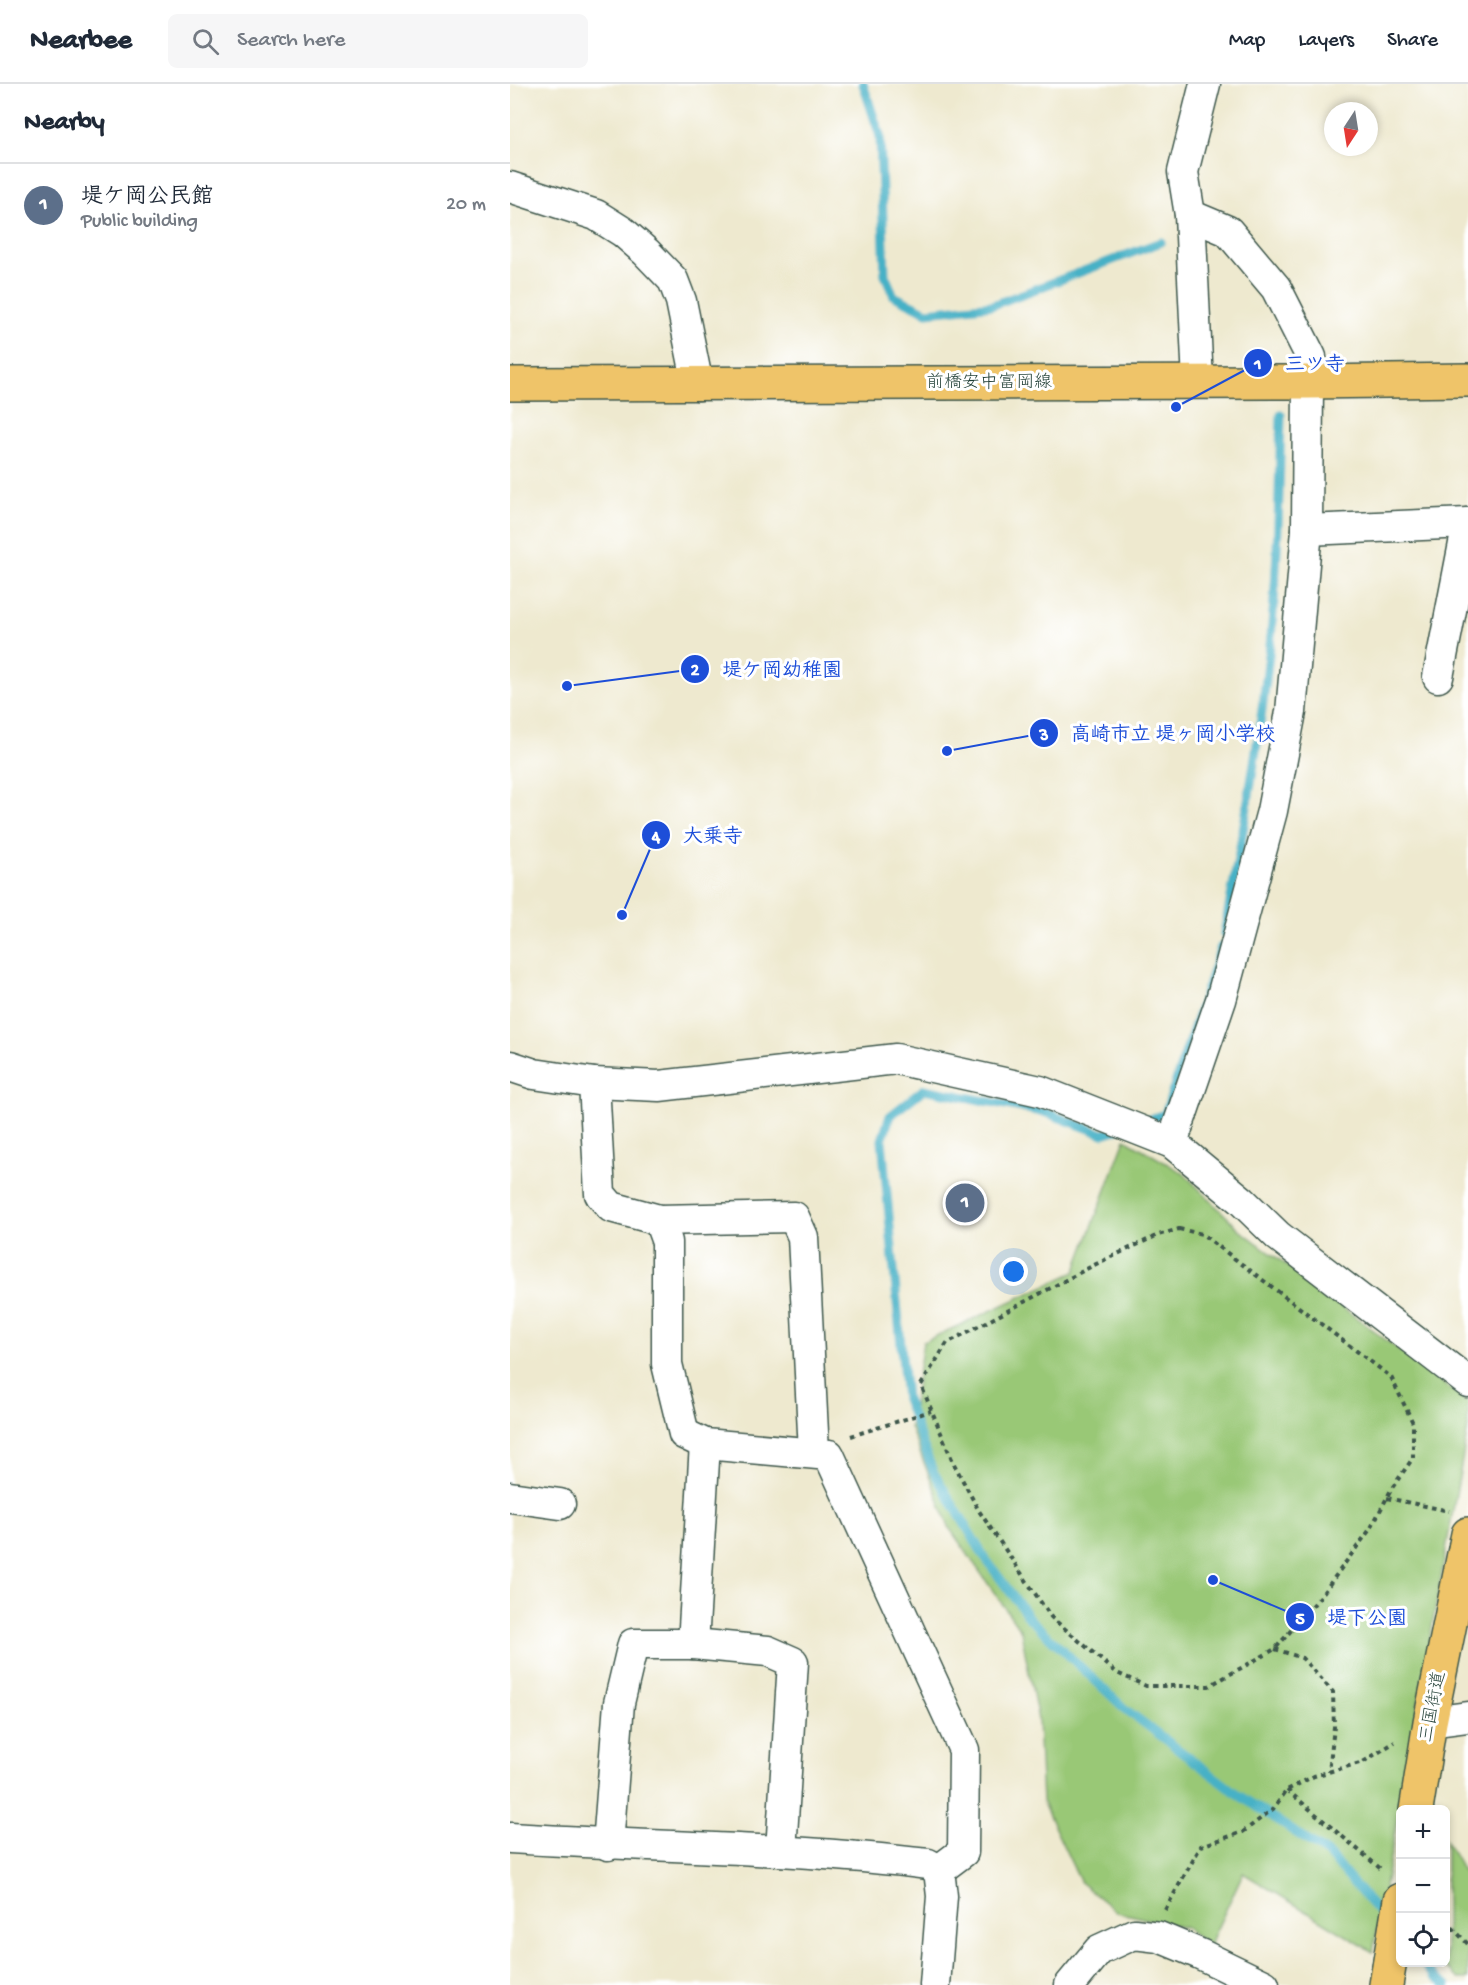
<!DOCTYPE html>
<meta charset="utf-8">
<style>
:root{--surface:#fff;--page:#f6f6f7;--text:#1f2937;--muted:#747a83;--line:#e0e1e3;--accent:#db2777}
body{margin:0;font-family:"Gochi Hand","Klee One",sans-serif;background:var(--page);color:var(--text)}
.controls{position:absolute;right:18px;bottom:18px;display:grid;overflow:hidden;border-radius:9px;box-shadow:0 3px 9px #0003}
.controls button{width:54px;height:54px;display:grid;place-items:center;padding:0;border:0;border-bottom:2px solid var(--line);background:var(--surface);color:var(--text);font:30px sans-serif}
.compass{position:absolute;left:814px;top:18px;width:54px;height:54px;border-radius:50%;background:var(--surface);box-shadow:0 3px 9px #0003;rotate:192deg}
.you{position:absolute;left:504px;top:1188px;width:21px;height:21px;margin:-15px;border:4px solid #fff;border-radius:50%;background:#1a73e8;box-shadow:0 0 0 9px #1a73e833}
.badge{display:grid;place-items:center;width:39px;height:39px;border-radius:50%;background:var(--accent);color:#fff;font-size:20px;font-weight:700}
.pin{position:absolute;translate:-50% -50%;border:3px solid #fff;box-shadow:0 2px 6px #0006}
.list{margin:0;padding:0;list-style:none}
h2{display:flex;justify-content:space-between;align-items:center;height:78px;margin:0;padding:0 24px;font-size:26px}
h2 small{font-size:20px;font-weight:400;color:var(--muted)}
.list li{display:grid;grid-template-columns:39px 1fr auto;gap:18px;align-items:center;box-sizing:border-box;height:84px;padding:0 24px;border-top:2px solid var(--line)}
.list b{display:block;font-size:22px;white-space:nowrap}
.list p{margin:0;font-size:20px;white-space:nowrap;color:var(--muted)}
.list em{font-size:20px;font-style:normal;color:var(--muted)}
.icon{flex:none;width:33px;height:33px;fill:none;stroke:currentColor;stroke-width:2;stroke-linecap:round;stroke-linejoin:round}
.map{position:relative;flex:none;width:958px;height:1901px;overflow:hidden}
header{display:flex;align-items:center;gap:36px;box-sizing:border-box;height:84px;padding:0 30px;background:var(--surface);border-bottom:2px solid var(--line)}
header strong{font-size:28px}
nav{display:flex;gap:33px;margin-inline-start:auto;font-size:21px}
.search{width:420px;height:54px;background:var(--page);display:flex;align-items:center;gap:15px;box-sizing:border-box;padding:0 21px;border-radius:9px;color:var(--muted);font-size:22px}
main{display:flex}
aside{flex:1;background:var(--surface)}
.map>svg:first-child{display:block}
</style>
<header>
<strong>Nearbee</strong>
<div class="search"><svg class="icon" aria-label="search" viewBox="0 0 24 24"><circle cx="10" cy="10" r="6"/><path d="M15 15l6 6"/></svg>Search here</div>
<nav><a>Map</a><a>Layers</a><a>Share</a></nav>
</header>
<main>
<aside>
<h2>Nearby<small></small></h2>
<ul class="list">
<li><span class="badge" style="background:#5c6f8a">1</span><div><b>堤ケ岡公民館</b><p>Public building</p></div><em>20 m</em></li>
</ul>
</aside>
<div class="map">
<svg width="958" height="1901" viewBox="0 0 958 1901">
<rect width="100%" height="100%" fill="#fff"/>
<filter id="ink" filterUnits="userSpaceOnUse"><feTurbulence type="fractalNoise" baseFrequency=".0167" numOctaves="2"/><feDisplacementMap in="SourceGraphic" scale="12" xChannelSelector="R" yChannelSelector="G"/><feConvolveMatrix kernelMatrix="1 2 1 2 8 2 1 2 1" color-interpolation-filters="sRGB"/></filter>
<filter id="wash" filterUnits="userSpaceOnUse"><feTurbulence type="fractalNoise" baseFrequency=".008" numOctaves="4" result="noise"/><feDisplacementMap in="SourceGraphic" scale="24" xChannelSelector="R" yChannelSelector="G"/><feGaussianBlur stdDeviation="1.35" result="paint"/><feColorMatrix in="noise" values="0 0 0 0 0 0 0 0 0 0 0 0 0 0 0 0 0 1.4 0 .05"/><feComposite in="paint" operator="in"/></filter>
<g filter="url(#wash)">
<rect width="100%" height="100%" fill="#eee9cf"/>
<g fill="#99c876" stroke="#5c8255" stroke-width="1.5">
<path d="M615,1055L673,1089L730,1146L958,1318V1344L863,1868L733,1789L699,1862L676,1844L607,1828L571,1799L532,1717L528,1636L511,1547L440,1445L400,1343L413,1258L565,1188Z"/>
<path d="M936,1757L958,1796V1895H949L931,1879L936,1878Z"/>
</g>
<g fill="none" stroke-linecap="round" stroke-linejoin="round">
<g stroke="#47b1c6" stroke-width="9">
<path d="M353,0L370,52L375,191L384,212L417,228L483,221L651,158"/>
<path d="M714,850C732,757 748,665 759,571C768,492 769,411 771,331"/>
<path d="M631,1038L655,1030L711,863"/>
<path d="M606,1046L593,1050L537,1029L414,1005L380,1032L372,1056L396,1315L423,1387L475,1474L520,1535L614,1624L730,1712L818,1770L877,1838"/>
<path d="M912,1878L925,1893L937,1901"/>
</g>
</g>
</g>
<g filter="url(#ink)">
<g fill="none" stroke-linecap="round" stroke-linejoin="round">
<defs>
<g id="street">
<path d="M0,103L86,131L113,148L136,168L163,196L171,217L188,301"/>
<path d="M688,298L680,131L673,88L695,0"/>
<path d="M797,446L958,439"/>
<path d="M928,593L958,439"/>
<path d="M0,982L24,990L84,999L149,1002L386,975L530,1007L662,1059L732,1117L768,1152L958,1298"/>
<path d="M84,999L90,1110L101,1123L149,1136L157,1158V1280L174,1350L195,1360L319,1371L454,1666L453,1768L429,1786"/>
<path d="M662,1059L711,916L762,727L781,628L797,446L798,298L801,273L766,204L718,147L680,131"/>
<path d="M149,1136L284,1133L293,1153L304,1368"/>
<path d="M0,1413L50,1420"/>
<path d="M183,1560L195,1360"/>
<path d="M920,1638L958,1633"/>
<path d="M0,1754C139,1763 279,1763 418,1780L429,1786L432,1812L425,1901"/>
<path d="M98,1761L109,1619L123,1560H183L258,1567L283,1578L271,1767"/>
<path d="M560,1901L589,1866L624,1850L649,1853L690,1870L754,1901"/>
</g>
<g id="primary">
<path d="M0,300L798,298L958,296"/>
<path d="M906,1726L920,1638L958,1450"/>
<path d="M876,1901L890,1816"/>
</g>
</defs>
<use href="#street" stroke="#3e574b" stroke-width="33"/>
<use href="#primary" stroke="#3e574b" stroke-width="36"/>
<g stroke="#3e574b" stroke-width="4" stroke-dasharray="4.5 4.5" stroke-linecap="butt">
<path d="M669,1145L692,1150L881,1293L903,1339V1374L882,1404L861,1444L810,1513L765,1565L699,1602H636L607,1589L541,1533L469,1427L444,1380L411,1301L437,1259L584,1181L648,1151Z"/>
<path d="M341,1352L421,1327"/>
<path d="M877,1414L939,1427"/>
<path d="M765,1565L792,1574L823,1608L824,1643L819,1688"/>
<path d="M777,1706L871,1785"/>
<path d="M655,1826L691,1762L733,1748L763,1725L777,1706L804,1692L853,1678L885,1658"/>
<path d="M936,1837L958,1860"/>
</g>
<use href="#street" stroke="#fff" stroke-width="30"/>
<use href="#primary" stroke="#efc469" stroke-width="33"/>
</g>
</g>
<g text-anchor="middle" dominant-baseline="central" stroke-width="6" stroke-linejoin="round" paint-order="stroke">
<g font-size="18" fill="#1f3d34" stroke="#fff">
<text x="479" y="299">前橋安中富岡線</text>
<text transform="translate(924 1623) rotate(-79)">三国街道</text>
</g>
</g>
<path fill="none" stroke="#1d4ed8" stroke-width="2" d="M666 323L748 279M57 602L185 585M437 667L534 649M112 831L146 751M703 1496L790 1533"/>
<g fill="#1d4ed8" stroke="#fff" stroke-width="2">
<circle cx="666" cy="323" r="6"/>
<circle cx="57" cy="602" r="6"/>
<circle cx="437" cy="667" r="6"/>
<circle cx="112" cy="831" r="6"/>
<circle cx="703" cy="1496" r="6"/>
<circle cx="748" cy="279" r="15"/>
<circle cx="185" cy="585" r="15"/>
<circle cx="534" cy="649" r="15"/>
<circle cx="146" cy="751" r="15"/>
<circle cx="790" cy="1533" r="15"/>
</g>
<g font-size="18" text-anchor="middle" font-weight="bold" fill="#fff">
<text x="748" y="285">1</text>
<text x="185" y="591">2</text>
<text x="534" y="656">3</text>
<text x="146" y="758">4</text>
<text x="790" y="1540">5</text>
</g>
<g font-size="20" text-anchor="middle" font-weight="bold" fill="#1d4ed8" stroke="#fff" stroke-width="6" stroke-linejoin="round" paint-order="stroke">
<text x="805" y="286">三ツ寺</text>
<text x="272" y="592">堤ケ岡幼稚園</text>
<text x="663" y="656">高崎市立 堤ヶ岡小学校</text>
<text x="203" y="758">大乗寺</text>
<text x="857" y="1540">堤下公園</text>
</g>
</svg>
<div class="controls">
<button>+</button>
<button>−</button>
<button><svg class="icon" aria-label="locate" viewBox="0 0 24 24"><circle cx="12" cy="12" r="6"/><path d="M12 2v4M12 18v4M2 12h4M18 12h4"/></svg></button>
</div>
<svg class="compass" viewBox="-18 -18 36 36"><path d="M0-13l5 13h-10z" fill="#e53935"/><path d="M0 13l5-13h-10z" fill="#747a83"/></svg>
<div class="you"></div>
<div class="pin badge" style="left:455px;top:1119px;background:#5c6f8a">1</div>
</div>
</main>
